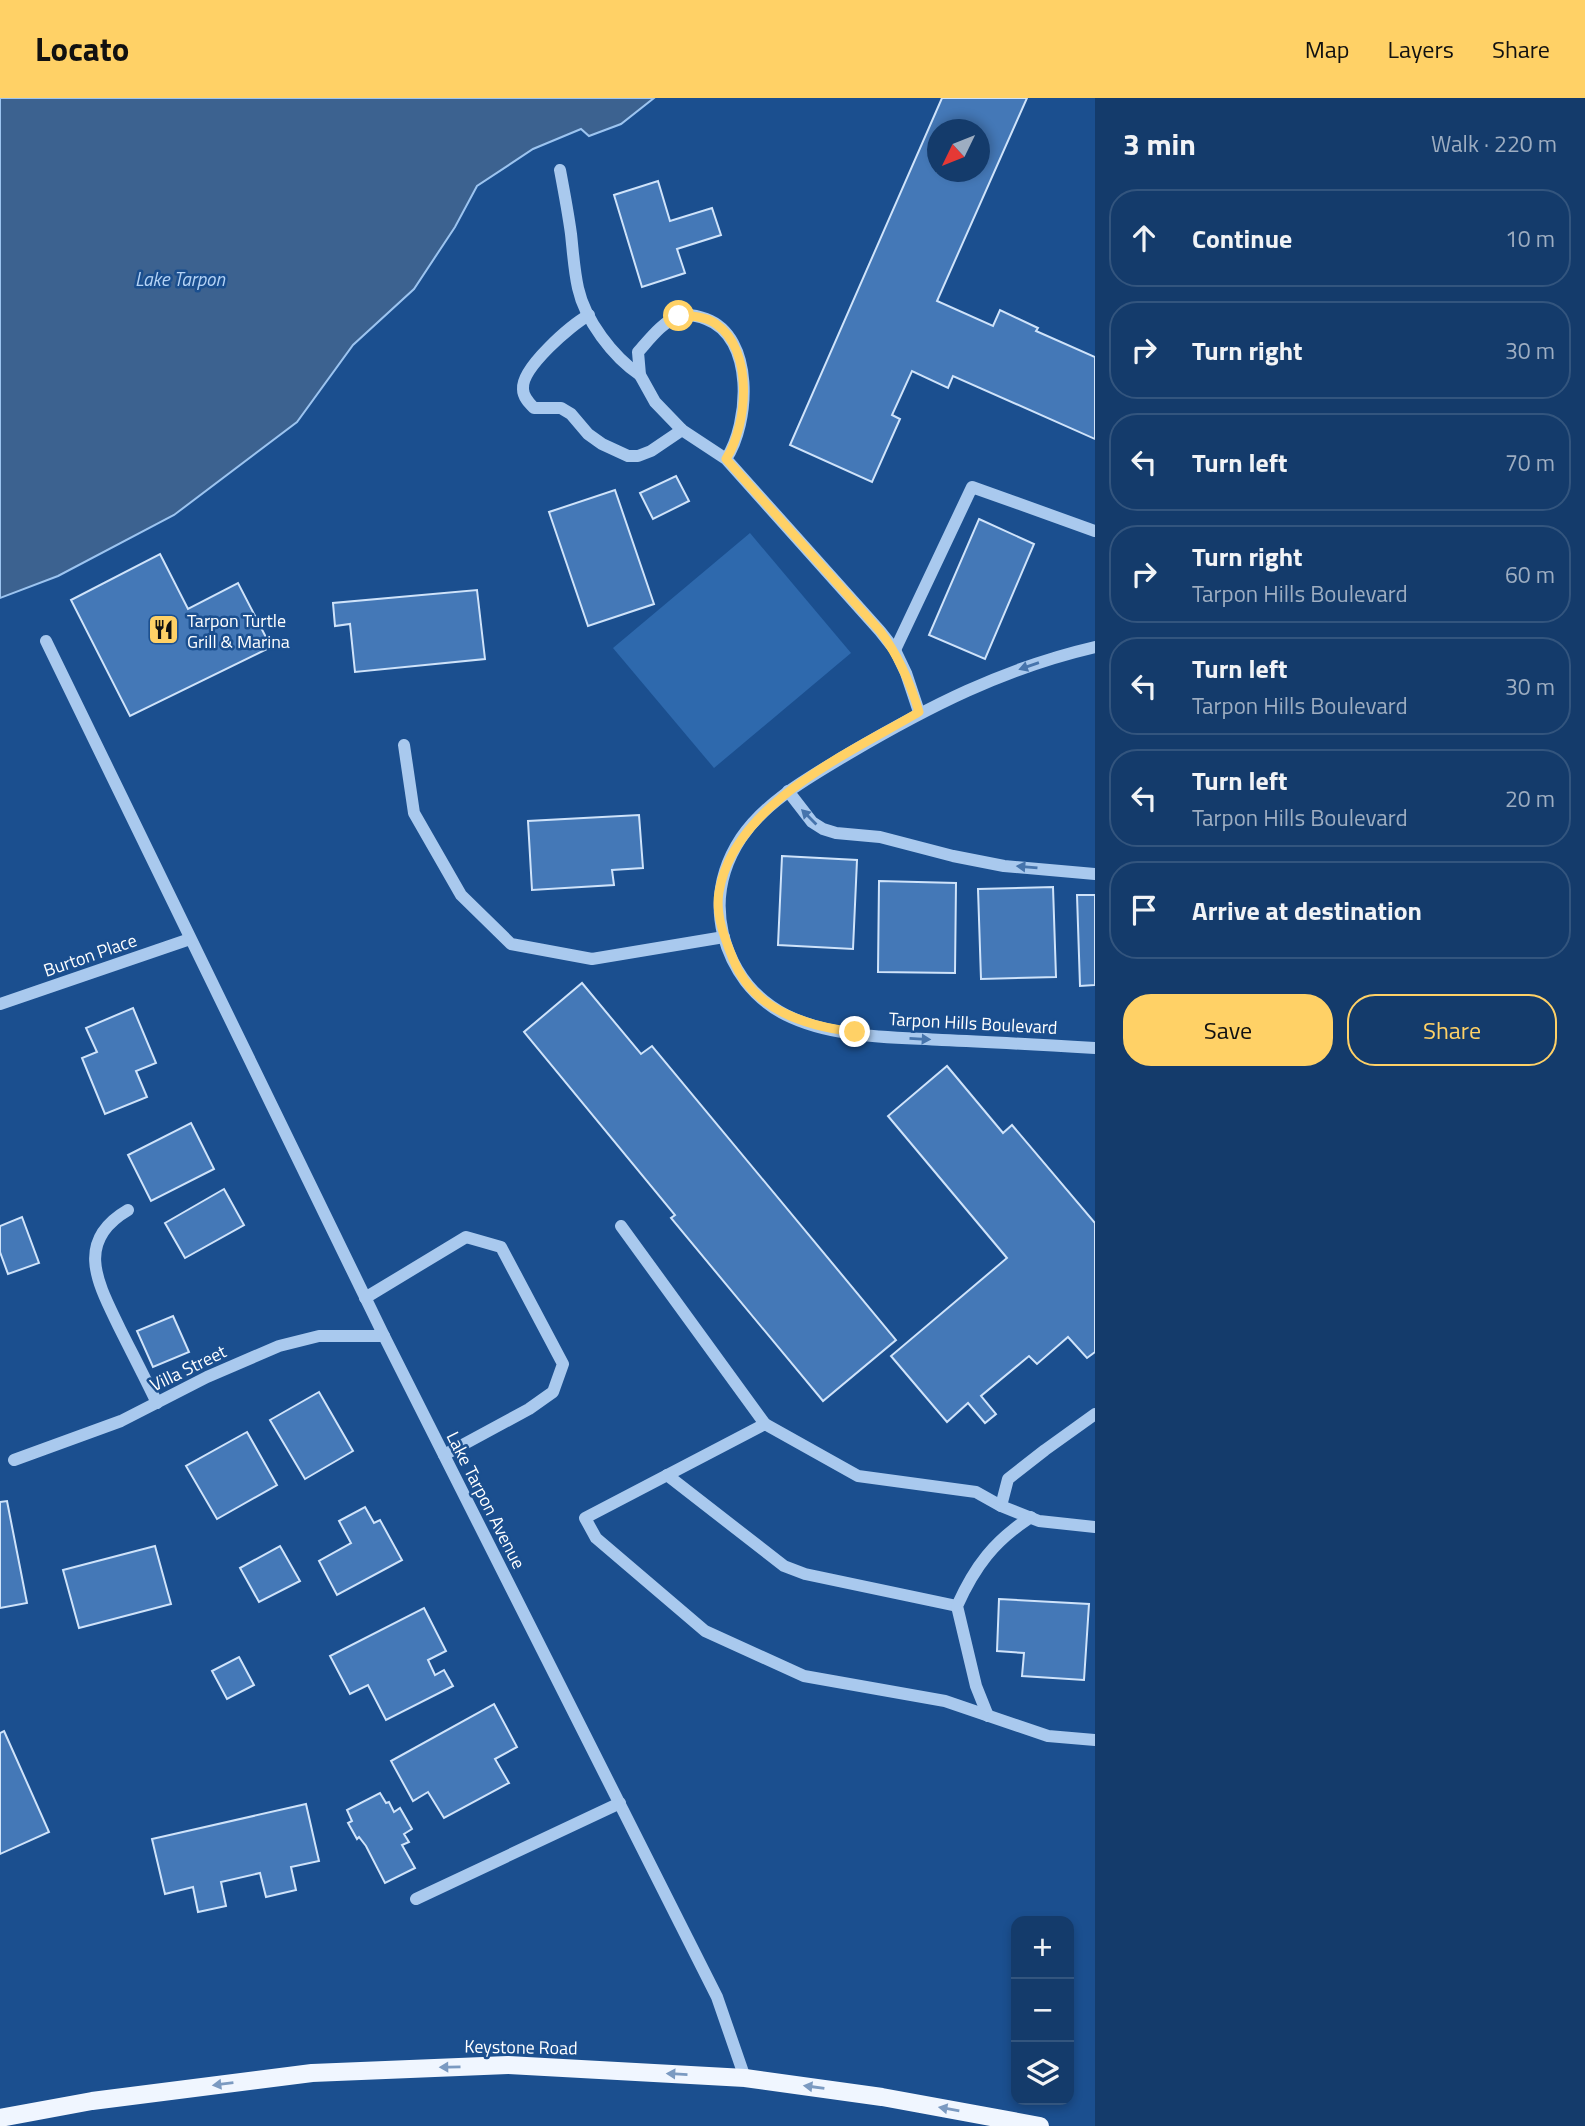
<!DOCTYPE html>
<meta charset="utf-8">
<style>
:root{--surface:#143b6b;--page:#214673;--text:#f1f3f6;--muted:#9dadc1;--line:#33557e;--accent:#ffd166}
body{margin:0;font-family:"Titillium Web",sans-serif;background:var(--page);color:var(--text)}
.controls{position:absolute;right:21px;bottom:21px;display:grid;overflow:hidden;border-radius:14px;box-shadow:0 4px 10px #0003}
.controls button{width:63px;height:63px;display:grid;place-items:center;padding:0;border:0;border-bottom:2px solid var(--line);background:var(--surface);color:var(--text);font:35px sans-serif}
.compass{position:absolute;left:927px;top:21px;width:63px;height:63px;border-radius:50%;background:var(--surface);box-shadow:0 4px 10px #0003;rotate:227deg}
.stop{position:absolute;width:21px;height:21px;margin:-16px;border:5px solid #ffd166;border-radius:50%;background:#fff}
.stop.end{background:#ffd166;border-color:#fff;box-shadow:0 2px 7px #0008}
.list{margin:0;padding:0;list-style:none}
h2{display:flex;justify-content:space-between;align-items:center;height:91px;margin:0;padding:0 28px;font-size:30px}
h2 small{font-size:23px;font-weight:400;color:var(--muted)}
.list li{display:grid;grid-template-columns:46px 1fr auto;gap:21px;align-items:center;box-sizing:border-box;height:98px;margin:0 14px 14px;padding:0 14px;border:2px solid var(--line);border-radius:28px}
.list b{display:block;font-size:26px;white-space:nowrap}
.list p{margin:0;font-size:23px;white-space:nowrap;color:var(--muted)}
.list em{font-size:23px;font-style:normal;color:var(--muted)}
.actions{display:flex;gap:14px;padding:21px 28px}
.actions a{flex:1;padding:16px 0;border:2px solid var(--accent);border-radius:28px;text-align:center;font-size:24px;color:var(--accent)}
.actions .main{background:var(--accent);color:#111}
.icon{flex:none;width:38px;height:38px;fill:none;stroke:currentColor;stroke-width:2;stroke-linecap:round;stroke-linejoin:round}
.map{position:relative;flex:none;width:1095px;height:2028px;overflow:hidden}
header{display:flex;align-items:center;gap:42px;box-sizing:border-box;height:98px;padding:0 35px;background:var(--accent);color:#111}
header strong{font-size:33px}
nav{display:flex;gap:38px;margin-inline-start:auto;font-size:24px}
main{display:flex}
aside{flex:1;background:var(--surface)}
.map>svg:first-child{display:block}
</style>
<header>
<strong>Locato</strong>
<nav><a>Map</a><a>Layers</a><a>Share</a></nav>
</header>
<main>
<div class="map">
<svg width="1095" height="2028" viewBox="0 0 1095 2028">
<rect width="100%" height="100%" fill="#1b4f8f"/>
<path fill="#2e69ad" d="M750,435L851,555L714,670L613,550Z"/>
<path fill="#3c6290" stroke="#9cc4f0" stroke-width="2" d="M0,0H654L621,26L589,38L581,31L533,51L477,88L455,129L414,191L353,247L297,324L174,417L58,478L0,500Z"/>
<g fill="#4478b7" stroke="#cfe3fa" stroke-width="2" fill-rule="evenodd">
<path d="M942,0H1027L937,203L993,228L1000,212L1038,230L1036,233L1095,259V341L953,278L948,290L912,273L892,317L900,321L872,384L790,347ZM937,32H979V74H937Z"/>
<path d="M658,83L670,123L712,110L721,137L677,151L685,175L642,189L614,97Z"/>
<path d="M676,378L689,403L653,421L640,395Z"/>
<path d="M615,392L654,506L588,528L549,414Z"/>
<path d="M979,421L1034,446L985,561L929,537Z"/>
<path d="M160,456L188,511L238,485L271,549L130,618L71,502Z"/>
<path d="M477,492L485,561L355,574L350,526L335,528L333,505Z"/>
<path d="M639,717L643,770L612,772L614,787L532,792L528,723Z"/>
<path d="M782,758L857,762L853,851L778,847Z"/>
<path d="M879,783L956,785L955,875L878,874Z"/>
<path d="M1053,789L1056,879L981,881L978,791Z"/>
<path d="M1077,797H1095V887L1080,888Z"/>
<path d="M582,885L641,956L652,948L896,1242L823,1303L671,1120L675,1117L524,934Z"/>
<path d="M133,910L156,965L136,973L147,999L105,1016L82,960L97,954L86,930Z"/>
<path d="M947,968L1003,1035L1012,1027L1095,1125V1254L1087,1260L1068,1239L1037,1266L1029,1258L981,1298L996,1316L985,1325L968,1305L947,1324L891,1258L1007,1160L888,1018Z"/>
<path d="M191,1025L214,1071L151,1103L128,1057Z"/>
<path d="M224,1091L244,1127L185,1160L165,1125Z"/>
<path d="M22,1119L39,1165L8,1176L0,1154V1128Z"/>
<path d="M173,1218L189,1254L153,1269L137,1233Z"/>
<path d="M319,1294L353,1353L305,1381L270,1322Z"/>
<path d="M247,1334L277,1387L217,1421L186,1368Z"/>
<path d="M7,1403L27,1505L0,1510V1404Z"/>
<path d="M365,1409L374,1425L380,1422L402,1462L337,1497L319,1463L351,1445L339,1423Z"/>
<path d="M155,1448L171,1506L79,1530L63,1472Z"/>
<path d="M280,1448L300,1483L259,1504L240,1470Z"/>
<path d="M999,1501L1089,1506L1084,1582L1022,1578L1024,1555L997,1553Z"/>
<path d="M424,1510L446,1553L428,1562L435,1577L444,1572L453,1588L386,1622L368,1587L350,1596L330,1558Z"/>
<path d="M239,1559L254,1587L227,1601L212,1573Z"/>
<path d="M494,1606L517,1649L495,1661L509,1685L444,1720L428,1694L413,1703L391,1663Z"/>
<path d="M4,1633L49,1734L0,1756V1635Z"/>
<path d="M380,1695L386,1705L389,1704L394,1714L400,1710L412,1731L404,1736L409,1744L402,1747L415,1770L385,1785L366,1748L359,1739L357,1741L348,1725L352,1723L347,1712Z"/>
<path d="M306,1706L319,1763L291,1769L296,1792L266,1799L260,1775L221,1784L226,1808L198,1814L193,1789L165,1796L152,1741Z"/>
</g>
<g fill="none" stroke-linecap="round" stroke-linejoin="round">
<g stroke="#a9c9ee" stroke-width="12">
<path d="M560,72C564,93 568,114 571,136C573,154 574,172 578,190C585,222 613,259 640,277"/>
<path d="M589,217C571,227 521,270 523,291C523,299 529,305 534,310H561L571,316L588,336L602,346L628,358H638L651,353L682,332"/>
<path d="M726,361C750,325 755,239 706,221C698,218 687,216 679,218C662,224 649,242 638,254L640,277L655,304L682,332L726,361L880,533L895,552L906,575L919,614"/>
<path d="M46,543L384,1238L717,1899L745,1980"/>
<path d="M1095,549C1004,570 928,609 848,656C810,679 767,702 741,740C722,769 715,802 723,836C732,871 753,900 786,917C832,940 891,939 942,942C993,944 1044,947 1095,950"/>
<path d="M895,552L972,389L1095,433"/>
<path d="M404,647L414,715L461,797L511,846L592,861L724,839"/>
<path d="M788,693L812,724L823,731L836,735L880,739L953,758L1004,768L1095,776"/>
<path d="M0,906L190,841"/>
<path d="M128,1112C73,1144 99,1187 120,1231C132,1255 145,1280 157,1305"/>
<path d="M621,1128L765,1326"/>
<path d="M365,1200L466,1139L501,1149L563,1266L553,1294L529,1311L444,1357"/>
<path d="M14,1362L121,1323L207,1279L279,1248L319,1238H384"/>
<path d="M667,1377L784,1468L805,1476L957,1508"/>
<path d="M1001,1408L1008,1381L1045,1352L1095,1316"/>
<path d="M1095,1429L1039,1423L1001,1408L976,1394L858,1378L765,1326L585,1420L596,1440L705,1533L804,1578L945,1603L1048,1638L1095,1642"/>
<path d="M988,1618L976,1588L957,1508C975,1468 994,1443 1031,1419"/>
<path d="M416,1801L620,1705"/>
</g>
<path stroke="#f0f6ff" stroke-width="18" d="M0,2020L92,2003L312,1975L508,1967L745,1980L882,1999L1040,2028"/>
</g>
<defs><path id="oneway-solid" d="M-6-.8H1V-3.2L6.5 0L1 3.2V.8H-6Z" transform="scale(1.75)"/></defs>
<g fill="#4674ac">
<use href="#oneway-solid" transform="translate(1029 568) rotate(161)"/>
<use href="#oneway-solid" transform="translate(809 719) rotate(-135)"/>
<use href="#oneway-solid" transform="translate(1027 769) rotate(-175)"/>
<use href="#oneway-solid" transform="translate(920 941) rotate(3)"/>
</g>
<g fill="#7b9ac1">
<use href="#oneway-solid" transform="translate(450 1969) rotate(179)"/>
<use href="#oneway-solid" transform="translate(677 1976) rotate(-177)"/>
<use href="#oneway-solid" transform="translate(223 1986) rotate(173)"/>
<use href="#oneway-solid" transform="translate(814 1989) rotate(-172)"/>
<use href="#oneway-solid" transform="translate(949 2011) rotate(-170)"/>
</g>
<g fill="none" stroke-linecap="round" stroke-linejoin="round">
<path stroke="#ffd166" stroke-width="9" d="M679,218C692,218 705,218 716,226C754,252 748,326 726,361L880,533C899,558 910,584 919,614C850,655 734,705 719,794C715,817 725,841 733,861C753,912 805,928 855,934"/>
</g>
<defs>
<symbol id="restaurant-square" viewBox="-11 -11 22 22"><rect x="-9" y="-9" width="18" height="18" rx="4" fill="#ffd166" stroke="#1b4f8f"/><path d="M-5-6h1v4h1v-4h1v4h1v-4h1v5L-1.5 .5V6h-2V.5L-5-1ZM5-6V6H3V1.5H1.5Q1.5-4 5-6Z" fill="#111"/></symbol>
</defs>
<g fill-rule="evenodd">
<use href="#restaurant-square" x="146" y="514" width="35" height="35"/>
</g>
<g text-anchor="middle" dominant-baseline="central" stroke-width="5" stroke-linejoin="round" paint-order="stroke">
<g font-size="18" fill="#fff" stroke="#1b4f8f" text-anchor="start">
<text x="187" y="522">Tarpon Turtle<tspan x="187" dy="21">Grill &amp; Marina</tspan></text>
</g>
<g font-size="18" fill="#fff" stroke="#1b4f8f">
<text transform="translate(90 857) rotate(-19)">Burton Place</text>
<text transform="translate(973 925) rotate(3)">Tarpon Hills Boulevard</text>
<text transform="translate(188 1270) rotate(-26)">Villa Street</text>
<text transform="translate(486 1402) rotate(63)">Lake Tarpon Avenue</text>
<text transform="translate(521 1949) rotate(1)">Keystone Road</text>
</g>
<g font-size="19" font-style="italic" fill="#b5d3f5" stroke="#1b4f8f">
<text x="180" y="180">Lake Tarpon</text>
</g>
</g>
</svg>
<div class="controls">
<button>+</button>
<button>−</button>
<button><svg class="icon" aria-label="layers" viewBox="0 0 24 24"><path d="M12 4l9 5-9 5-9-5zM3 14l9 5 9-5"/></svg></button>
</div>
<svg class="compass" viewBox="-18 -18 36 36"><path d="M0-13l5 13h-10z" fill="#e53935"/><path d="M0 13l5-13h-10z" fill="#9dadc1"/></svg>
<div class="stop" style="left:679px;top:218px"></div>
<div class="stop end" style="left:855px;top:934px"></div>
</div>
<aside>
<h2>3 min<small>Walk · 220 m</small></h2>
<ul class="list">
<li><svg class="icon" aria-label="ahead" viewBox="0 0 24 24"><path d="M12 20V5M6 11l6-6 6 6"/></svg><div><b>Continue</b></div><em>10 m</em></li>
<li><svg class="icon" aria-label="right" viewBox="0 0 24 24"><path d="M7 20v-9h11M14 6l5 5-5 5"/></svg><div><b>Turn right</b></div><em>30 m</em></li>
<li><svg class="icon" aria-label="left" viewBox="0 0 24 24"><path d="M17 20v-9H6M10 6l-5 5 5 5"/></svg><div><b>Turn left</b></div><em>70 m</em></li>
<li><svg class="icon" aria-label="right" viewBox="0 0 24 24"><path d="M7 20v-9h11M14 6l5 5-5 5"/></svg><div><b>Turn right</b><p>Tarpon Hills Boulevard</p></div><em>60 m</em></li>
<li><svg class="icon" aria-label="left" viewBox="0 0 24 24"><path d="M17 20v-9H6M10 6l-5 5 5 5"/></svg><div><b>Turn left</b><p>Tarpon Hills Boulevard</p></div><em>30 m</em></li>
<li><svg class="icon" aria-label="left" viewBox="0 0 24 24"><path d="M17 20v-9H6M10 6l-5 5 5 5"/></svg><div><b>Turn left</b><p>Tarpon Hills Boulevard</p></div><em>20 m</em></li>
<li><svg class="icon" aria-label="arrive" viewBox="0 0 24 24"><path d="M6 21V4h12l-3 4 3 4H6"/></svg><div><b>Arrive at destination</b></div></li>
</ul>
<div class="actions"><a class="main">Save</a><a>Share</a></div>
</aside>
</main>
